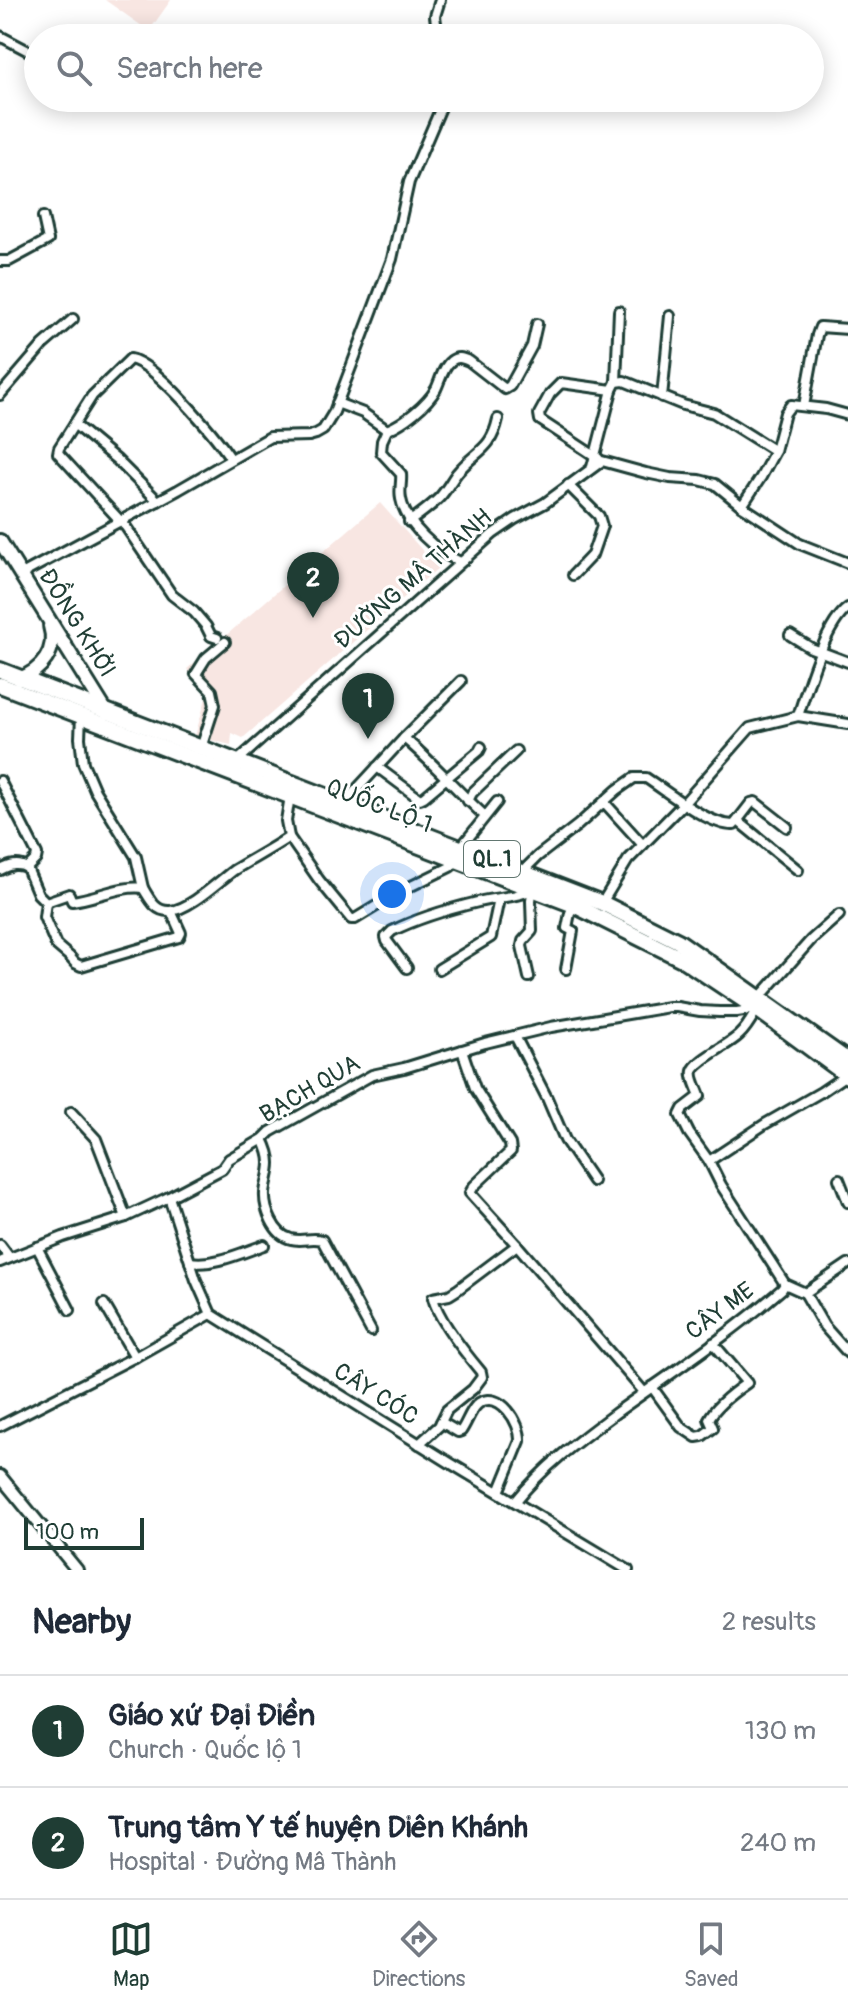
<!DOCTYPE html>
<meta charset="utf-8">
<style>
:root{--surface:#fff;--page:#f2f2f3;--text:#1f2937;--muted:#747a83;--line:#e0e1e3;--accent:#1f3d34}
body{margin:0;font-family:Pangolin,sans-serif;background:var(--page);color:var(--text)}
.scale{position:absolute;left:24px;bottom:20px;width:120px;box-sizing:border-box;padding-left:8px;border:4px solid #1f3d34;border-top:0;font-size:22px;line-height:28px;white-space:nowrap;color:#1f3d34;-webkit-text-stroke:6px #fff;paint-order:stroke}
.you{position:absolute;left:392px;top:894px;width:28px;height:28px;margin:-20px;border:6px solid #fff;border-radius:50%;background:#1a73e8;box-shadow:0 0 0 12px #1a73e833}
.badge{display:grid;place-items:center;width:52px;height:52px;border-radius:50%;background:var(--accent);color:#fff;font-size:26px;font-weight:700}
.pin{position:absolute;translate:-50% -66px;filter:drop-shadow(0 2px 4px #0008)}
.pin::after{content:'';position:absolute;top:42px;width:28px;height:24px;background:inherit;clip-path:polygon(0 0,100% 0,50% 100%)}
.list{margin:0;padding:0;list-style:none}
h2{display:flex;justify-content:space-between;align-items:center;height:104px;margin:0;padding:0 32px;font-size:34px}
h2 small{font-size:26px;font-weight:400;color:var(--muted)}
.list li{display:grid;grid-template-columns:52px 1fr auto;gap:24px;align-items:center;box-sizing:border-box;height:112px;padding:0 32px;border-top:2px solid var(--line)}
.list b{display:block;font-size:30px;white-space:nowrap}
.list p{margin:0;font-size:26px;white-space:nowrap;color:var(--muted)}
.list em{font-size:26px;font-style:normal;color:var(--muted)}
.icon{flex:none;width:44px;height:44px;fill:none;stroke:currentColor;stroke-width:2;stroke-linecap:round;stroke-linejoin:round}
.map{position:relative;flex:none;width:848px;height:1570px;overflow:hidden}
.search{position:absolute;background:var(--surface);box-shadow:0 4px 20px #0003;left:24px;right:24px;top:24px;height:88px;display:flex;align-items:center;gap:20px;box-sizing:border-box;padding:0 28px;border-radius:44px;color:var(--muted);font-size:30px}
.sheet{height:328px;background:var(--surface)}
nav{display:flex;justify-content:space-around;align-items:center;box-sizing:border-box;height:112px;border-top:2px solid var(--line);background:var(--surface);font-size:22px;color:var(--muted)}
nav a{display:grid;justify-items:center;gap:4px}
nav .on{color:var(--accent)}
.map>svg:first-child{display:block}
</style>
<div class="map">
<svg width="848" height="1570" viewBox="0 0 848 1570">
<rect width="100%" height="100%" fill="#fff"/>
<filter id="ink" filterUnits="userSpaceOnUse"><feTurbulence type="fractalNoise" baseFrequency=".0125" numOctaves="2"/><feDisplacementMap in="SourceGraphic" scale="16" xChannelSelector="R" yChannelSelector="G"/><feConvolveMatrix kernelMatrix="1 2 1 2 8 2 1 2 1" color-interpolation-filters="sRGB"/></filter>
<g filter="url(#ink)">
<g fill="#f8e6e2">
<path d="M105,0H171L149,31Z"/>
<path d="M380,503L438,568L243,738L232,733L231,745L195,736L207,695L187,669Z"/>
</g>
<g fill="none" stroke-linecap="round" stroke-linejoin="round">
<defs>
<g id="minor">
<path d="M0,36L38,56"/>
<path d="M438,38L435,16L440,0"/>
<path d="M75,98L78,105"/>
<path d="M0,261H9L48,240L43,217"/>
<path d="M616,382L619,311"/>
<path d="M0,395L43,345L73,319"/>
<path d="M662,397L670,316"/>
<path d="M337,403L363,413L387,430"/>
<path d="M804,406L817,335L820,327L848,329"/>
<path d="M75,425L117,460L158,501"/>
<path d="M387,430C404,423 427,405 436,389C440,381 443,367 451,361C457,356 462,358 469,361L505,389L510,386L532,346L537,324"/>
<path d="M387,430L382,441L381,452L401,474C402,482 399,490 401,499C406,525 436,551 460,562"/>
<path d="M775,451L785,413L791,405L826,409L848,415"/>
<path d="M598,458L540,420L539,414L550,394L561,383L612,390"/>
<path d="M592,467L612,390L616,382L624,381L683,405L714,413L775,451L761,477L742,506"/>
<path d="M568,485L599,516L602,526L592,555L573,575"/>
<path d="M409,522C419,515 430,507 439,498C446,491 451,481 457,473C476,450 491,451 498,419"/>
<path d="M20,575L178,490L270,437L309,436L316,434L323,430L334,412L392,259L409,182L445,98"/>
<path d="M790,635L811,648L848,662"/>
<path d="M217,638L211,636L206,626L194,612L172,595L126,527L58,453L59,448L92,396L130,359C155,363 216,436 231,459"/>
<path d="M81,716L80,738L83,763L95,791L136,857L143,888"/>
<path d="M798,716C807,689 825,624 848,608"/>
<path d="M404,738C433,762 457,791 485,816"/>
<path d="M201,748L215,705L212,691L196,674L206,658L225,642"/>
<path d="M236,762L493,534L515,519L545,503L602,461L646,473L670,478L699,480L715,484L742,506L800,544L848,563"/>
<path d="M377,767L420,799L424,797L479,751L481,747"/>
<path d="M0,781L37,854L36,859L27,868"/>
<path d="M468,801L472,793L516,751"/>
<path d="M604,802L643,845"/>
<path d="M344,803L406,736L461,681"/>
<path d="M738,821L798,870"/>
<path d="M289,837L319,880L351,919H355L401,891L450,867L458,860"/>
<path d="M461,847L497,802"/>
<path d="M0,870C9,866 17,862 27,868L38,894L46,902L69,894L72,901C96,898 122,885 143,888C150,899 155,912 170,911C189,910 219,881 234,870C252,859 271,849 289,837L286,821L290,796"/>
<path d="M522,872L538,856L578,825L617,790L634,778H646C668,792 709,826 734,825L751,803L755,802L787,827"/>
<path d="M46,902L44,917L56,945L70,957L75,963L81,966L179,937L181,933L171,911"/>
<path d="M602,903L628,860L684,803L750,728L798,716L848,724"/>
<path d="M407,968L387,941L386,937L392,931C418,918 449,909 478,902C497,897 517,898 535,889"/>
<path d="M439,969L491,937L499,899"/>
<path d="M566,969L573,931L567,928L570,913L574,905"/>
<path d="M529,977L522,946L523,941L532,931L531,901L532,891"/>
<path d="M760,997L811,940L839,915"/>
<path d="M515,1036L547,1098L565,1140L593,1181"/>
<path d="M462,1050L475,1088L510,1144L511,1151L474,1186L470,1193L517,1245L644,1392"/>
<path d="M71,1112L96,1139L126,1217"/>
<path d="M263,1139C267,1147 270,1154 270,1163C270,1173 266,1183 265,1193C264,1209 274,1235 291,1239C302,1242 311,1237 322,1240L371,1331"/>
<path d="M709,1161L689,1133L680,1115L683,1109L700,1096C698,1089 691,1078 693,1071C696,1060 729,1045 739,1035C747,1028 752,1018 757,1009"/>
<path d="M839,1179L848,1202"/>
<path d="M169,1197L196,1280L211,1314L450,1463L628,1570"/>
<path d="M0,1245L9,1257"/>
<path d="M37,1247L70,1310"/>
<path d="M0,1262L63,1237L126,1217L169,1197L222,1169L229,1159L263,1139L270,1132L372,1075L404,1068L485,1043L551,1027L669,1007H677L700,1011L719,1012H737L756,1009"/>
<path d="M190,1262C214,1266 241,1253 264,1245"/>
<path d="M785,1284L805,1293L848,1264"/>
<path d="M805,1293L824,1326L848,1353"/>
<path d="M104,1304L135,1357"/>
<path d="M652,1387L681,1427L696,1437L702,1436L713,1428L709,1419C716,1405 734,1392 747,1383L713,1343"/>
<path d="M441,1422L458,1432L461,1431C467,1423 471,1408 479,1403C500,1390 521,1423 520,1441L499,1492"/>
<path d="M0,1426L135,1357L211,1314"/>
<path d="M419,1444L439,1426L447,1410L473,1389L482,1377L481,1372C466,1354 438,1319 433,1298L449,1295L457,1290L517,1245"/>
<path d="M516,1501C543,1467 578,1441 613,1415C670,1374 729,1335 782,1289L785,1284L721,1185L709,1161L765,1124L821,1092L846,1075"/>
</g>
<path id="tertiary" d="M0,1476L77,1570"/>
<g id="secondary">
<path d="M0,541L107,713"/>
<path d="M19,679C41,671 58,651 50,626"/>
</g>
<g id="trunk">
<path d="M0,670L602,903L678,941L848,1061"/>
<path d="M0,685L574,905L682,959L757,1009L848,1076"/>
</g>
</defs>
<use href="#minor" stroke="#1f3d34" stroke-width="14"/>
<use href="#tertiary" stroke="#1f3d34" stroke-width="16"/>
<use href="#secondary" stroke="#1f3d34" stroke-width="18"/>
<use href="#trunk" stroke="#1f3d34" stroke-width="20"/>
<use href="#minor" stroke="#fff" stroke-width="8"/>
<use href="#tertiary" stroke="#fff" stroke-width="10"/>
<use href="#secondary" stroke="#fff" stroke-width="12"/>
<use href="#trunk" stroke="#fff" stroke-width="14"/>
</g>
</g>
<g text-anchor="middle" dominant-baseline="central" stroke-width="6" stroke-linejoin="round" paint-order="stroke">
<rect fill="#fff" stroke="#627771" stroke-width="2" x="464" y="841" width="56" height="36" rx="6"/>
<g font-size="22" font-weight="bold" fill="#1f3d34">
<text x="492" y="859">QL.1</text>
</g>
<g font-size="24" fill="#1f3d34" stroke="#fff">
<text transform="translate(413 579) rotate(-41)">ĐƯỜNG MÂ THÀNH</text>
<text transform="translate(77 623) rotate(58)">ĐỒNG KHỞI</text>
<text transform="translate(379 806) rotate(21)">QUỐC LỘ 1</text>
<text transform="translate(310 1089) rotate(-30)">BẠCH QUA</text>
<text transform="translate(720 1311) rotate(-37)">CÂY ME</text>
<text transform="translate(376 1394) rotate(32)">CÂY CÓC</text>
</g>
</g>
</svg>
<div class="scale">100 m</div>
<div class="you"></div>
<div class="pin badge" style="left:368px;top:739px">1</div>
<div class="pin badge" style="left:313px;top:618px">2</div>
<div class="search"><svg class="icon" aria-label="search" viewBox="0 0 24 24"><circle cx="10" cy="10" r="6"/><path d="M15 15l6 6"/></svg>Search here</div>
</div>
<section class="sheet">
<h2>Nearby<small>2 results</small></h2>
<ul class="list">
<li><span class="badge">1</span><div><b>Giáo xứ Đại Điền</b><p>Church · Quốc lộ 1</p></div><em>130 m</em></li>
<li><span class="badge">2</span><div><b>Trung tâm Y tế huyện Diên Khánh</b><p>Hospital · Đường Mâ Thành</p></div><em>240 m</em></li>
</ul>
</section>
<nav>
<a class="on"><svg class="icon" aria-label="map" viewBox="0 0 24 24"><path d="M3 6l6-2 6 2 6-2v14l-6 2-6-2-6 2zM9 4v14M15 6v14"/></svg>Map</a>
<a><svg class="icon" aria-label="directions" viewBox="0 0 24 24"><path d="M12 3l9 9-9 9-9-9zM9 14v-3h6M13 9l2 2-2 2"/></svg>Directions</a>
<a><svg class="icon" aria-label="saved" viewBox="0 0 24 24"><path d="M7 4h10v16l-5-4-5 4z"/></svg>Saved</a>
</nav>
